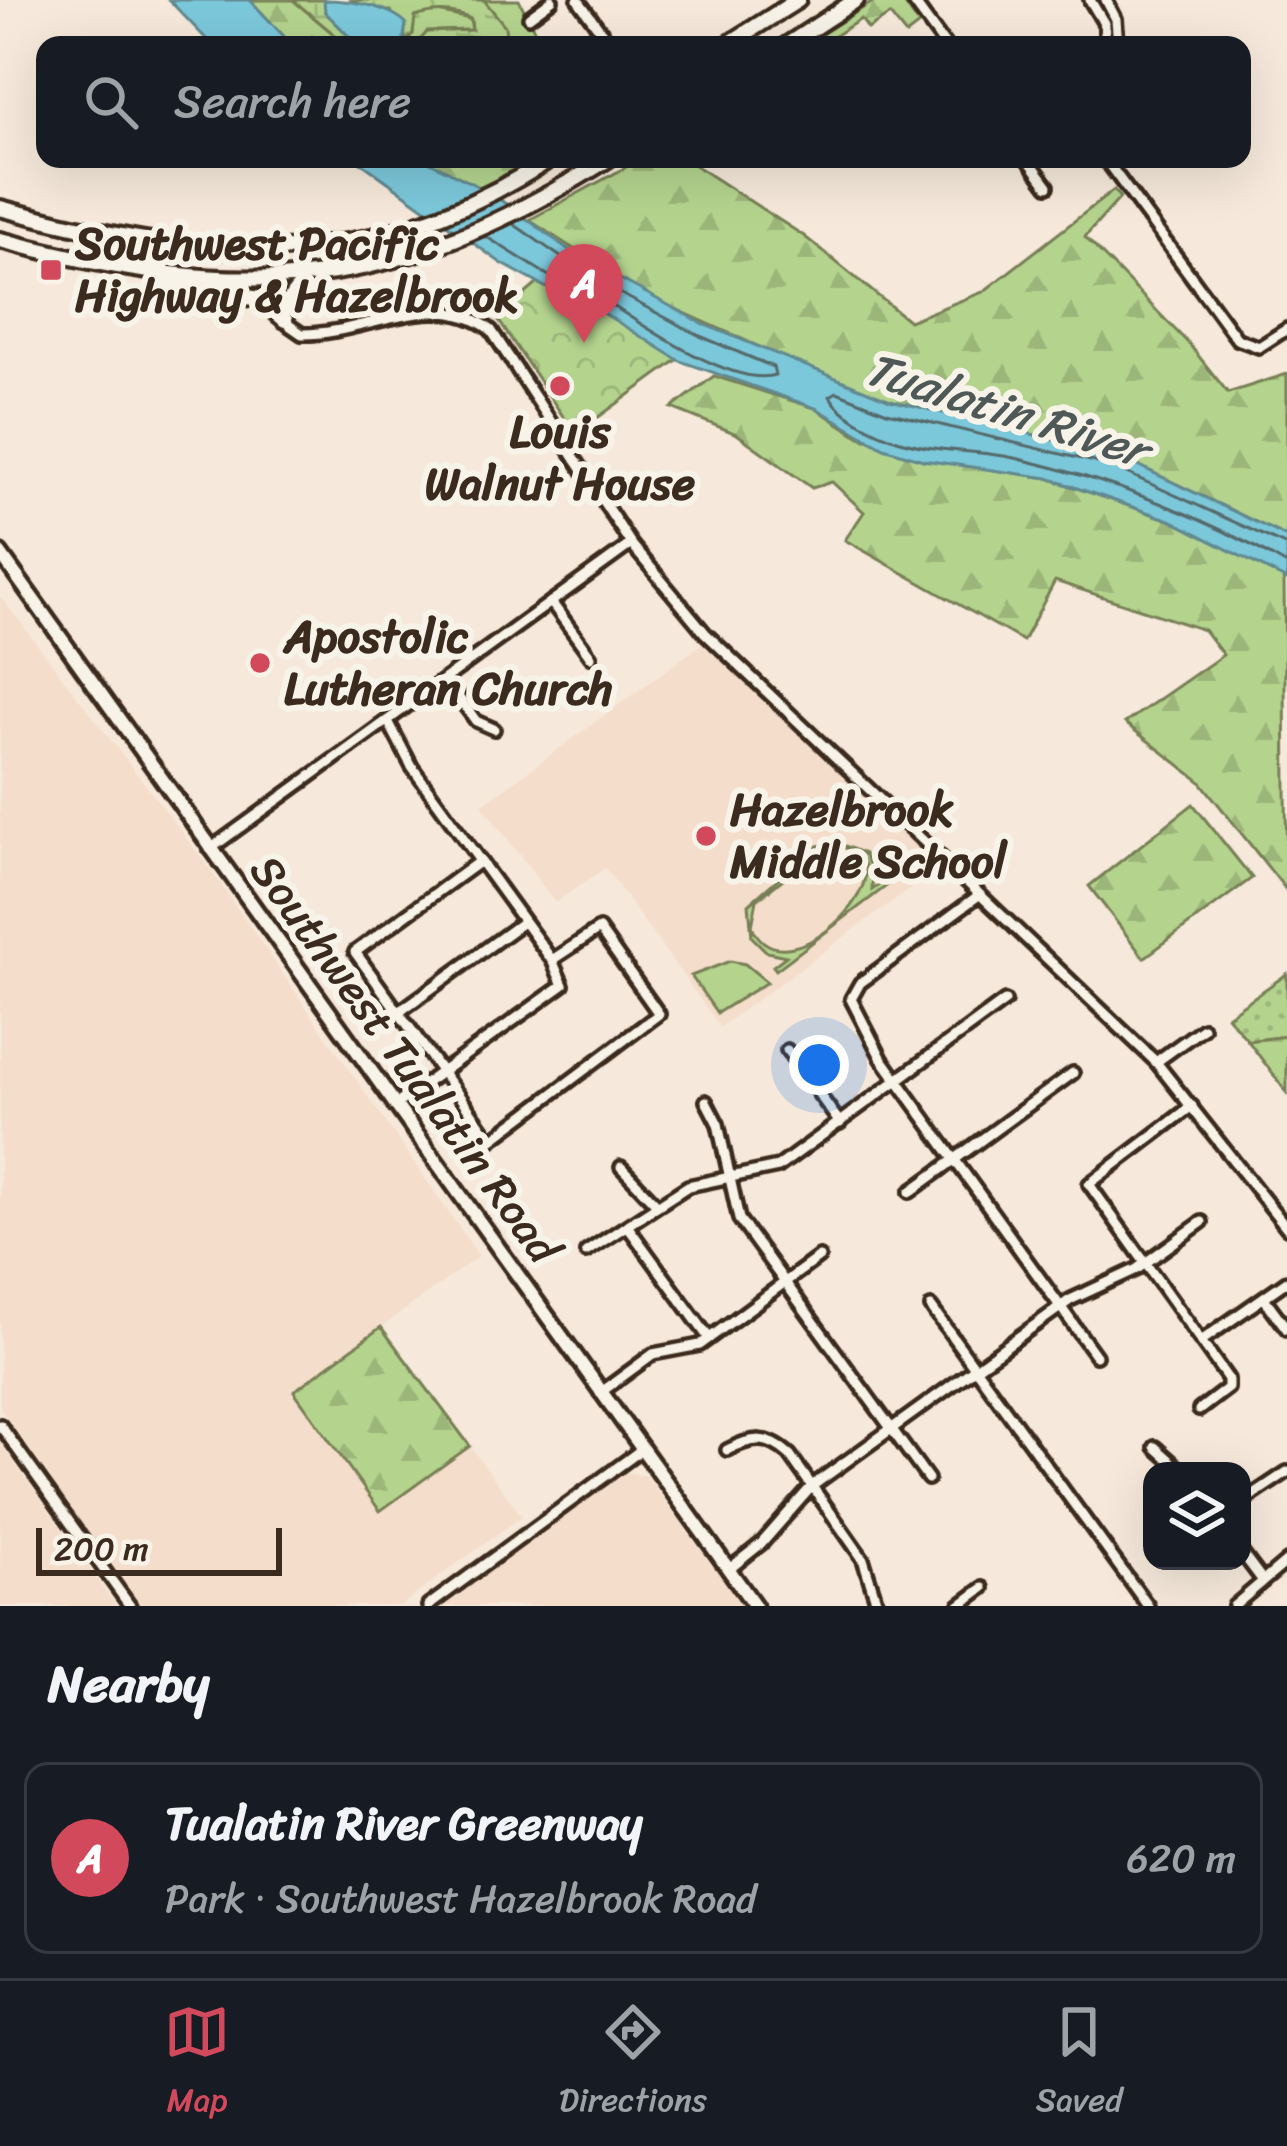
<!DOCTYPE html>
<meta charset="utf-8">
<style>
:root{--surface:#171b24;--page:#20242c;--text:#f1f3f6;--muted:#9ea1a6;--line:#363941;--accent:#d1495b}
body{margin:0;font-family:Sriracha,sans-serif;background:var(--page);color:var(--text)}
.controls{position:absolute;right:36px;bottom:36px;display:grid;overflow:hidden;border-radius:24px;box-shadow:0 12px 48px #0002}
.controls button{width:108px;height:108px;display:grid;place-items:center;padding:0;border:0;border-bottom:3px solid var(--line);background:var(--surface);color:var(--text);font:60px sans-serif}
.scale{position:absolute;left:36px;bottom:30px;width:246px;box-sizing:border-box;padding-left:12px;border:6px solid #3b2a1e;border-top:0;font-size:33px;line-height:42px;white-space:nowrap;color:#3b2a1e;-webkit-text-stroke:9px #f7f3e8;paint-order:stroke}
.you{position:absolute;left:819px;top:1065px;width:42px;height:42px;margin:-30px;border:9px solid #fff;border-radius:50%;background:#1a73e8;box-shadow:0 0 0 18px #1a73e833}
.badge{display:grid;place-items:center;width:78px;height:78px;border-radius:50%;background:var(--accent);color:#fff;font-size:39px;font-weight:700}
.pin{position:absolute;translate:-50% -99px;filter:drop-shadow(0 3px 6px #0008)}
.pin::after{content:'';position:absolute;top:63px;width:42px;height:36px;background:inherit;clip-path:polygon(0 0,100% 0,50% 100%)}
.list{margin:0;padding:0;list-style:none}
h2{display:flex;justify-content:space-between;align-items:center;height:156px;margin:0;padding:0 48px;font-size:51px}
h2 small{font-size:39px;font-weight:400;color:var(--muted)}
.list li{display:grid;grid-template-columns:78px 1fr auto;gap:36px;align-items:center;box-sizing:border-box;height:192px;margin:0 24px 24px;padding:0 24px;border:3px solid var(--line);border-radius:24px}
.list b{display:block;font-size:45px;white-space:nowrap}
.list p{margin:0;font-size:39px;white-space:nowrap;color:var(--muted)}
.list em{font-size:39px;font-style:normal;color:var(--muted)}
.icon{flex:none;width:66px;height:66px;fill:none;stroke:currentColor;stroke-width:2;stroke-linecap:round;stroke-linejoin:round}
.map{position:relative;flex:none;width:1287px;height:1606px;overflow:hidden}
.search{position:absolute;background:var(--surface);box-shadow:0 12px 48px #0002;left:36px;right:36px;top:36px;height:132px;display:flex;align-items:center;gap:30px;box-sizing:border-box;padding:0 42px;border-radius:24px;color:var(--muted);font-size:45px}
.sheet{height:372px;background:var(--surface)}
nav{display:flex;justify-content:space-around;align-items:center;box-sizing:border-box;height:168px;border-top:3px solid var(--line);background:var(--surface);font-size:33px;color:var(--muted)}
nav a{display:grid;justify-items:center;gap:6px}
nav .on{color:var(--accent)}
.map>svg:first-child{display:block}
</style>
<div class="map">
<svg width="1287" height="1606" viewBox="0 0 1287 1606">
<defs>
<pattern id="grass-dots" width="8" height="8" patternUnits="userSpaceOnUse" patternTransform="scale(3)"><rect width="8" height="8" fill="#b4d48e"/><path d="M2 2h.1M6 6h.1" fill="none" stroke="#9cb67a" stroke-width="1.8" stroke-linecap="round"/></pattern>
<pattern id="forest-firs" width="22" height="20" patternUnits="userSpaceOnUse" patternTransform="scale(3)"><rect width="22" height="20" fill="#b4d48e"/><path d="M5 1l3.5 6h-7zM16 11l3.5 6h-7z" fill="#9cb67a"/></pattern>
<pattern id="wetland-marsh" width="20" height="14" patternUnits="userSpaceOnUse" patternTransform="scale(3)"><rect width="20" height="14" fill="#b4d48e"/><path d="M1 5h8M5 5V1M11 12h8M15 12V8" fill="none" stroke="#9cb67a"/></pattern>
<pattern id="park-crowns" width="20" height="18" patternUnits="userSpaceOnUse" patternTransform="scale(3)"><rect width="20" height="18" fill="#b4d48e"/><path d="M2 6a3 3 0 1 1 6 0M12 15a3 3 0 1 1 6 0" fill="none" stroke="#9cb67a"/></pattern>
</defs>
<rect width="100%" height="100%" fill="#f6e9db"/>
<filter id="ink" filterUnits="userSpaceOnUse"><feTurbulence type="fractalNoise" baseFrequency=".00833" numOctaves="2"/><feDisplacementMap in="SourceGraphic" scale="24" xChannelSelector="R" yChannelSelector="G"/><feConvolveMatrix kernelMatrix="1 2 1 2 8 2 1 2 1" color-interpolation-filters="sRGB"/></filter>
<g filter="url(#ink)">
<g fill="#f5ddcb">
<path d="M0,596L205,862L479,1256L294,1391L380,1510L470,1446L522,1516L400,1606H141L0,1408Z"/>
<path d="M703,643L939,868L720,1027L605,868L555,903L482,805Z"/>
<path d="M0,1442L116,1606H0Z"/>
<path d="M625,1472L647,1476L742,1606H444Z"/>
</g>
<path fill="url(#grass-dots)" stroke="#787f56" stroke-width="3" d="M1287,974V1036L1248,1041L1227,1016Z"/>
<g fill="url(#forest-firs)" stroke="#787f56" stroke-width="3">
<path d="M250,0H293L347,45H292Z"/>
<path d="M484,0H519L542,45H496L506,36Z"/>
<path d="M876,0H902L919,25L906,35L890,15L868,29L861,19L820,45H804Z"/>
<path d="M433,11L470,19L472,30L437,31L408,45L415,16Z"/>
<path d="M424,159H536L482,189Z"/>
<path d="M641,159H685L804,236L909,321L983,292L1114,190L1120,198L1085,237L1189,344L1228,393L1287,374V537L1114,454L890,400L810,370L643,294L529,220Z"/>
<path d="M714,376L815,408L860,437L961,465L1048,478L1170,520L1284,577L1287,891L1200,781L1125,723L1223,655L1204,630L1055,581L1023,641L845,540L864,512L832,482L812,488L737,434L672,408Z"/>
<path d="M1193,804L1252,878L1144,958L1089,886Z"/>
<path d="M1287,1036V1093L1248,1041Z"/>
<path d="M381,1327L470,1446L380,1511L294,1391Z"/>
</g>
<g fill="url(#wetland-marsh)" stroke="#787f56" stroke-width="3">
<path d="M293,0H326L325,12L358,45H347Z"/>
<path d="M352,0H484L505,26L506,36L496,45H416L427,32L472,30L471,19C452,10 434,11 415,17L413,34L403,45L406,39L391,11H371Z"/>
</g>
<path fill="url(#park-crowns)" stroke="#787f56" stroke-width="3" d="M551,272L680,358L575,434L497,318Z"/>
<g fill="#b4d48e" stroke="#787f56" stroke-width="3" fill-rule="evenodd">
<path d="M833,841L864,854L873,872L872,890L894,874L897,878L776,970L773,966L786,956L767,952L752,937L749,904L813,848ZM834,846C928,855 785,1003 752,926L757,900L816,852Z"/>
<path d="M730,961L745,964L767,982L717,1013L691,976Z"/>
</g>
<g fill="#7cc8db" stroke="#62898f" stroke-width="3">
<path d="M169,0H250L292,45H212Z"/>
<path d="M324,0C347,0 389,6 406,23L403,45H358L325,12Z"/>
<path d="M356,159H424L491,193L576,255L705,325L890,400L1114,454L1287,537V580L1170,520L1048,478L923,460L884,448L816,408L680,361L576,296L545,287L501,263Z"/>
</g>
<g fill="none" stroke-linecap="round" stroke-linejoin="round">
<g stroke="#55696a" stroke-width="3">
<path d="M485,236L549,276L586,282L585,274L512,223"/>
<path d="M595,280L700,336L773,367L775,375C730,389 628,315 589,290L588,282Z"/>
<path d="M1287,546L1111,466L887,412L837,392L830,396C839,414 869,429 889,437C930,453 972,449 1015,458C1108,479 1204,516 1287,565"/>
</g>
<defs>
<g id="minor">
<path d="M578,0L611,45"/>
<path d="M912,0L945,45"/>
<path d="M1090,0L1105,25V45"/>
<path d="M1106,0L1116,19L1118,45"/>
<path d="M529,17L552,0"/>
<path d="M1028,159L1048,186"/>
<path d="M1105,159L1237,339L1259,347L1287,329"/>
<path d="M305,278C290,292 279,305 289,325L302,334C364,335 436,287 491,330L631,544L705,633L1156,1062L1287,1228"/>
<path d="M551,602L591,657"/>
<path d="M445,679L476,721L494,729"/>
<path d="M388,721L412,767L552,960L563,985L394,1106"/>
<path d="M210,849L631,544"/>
<path d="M480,861L355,952L491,1140L659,1014L599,929L552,960"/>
<path d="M979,895L860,983L851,999L882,1059L1096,1356"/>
<path d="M399,1012L523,922"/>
<path d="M787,1050L840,1123"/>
<path d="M1156,1062L1203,1028"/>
<path d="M706,1101L718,1124L739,1219L928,1479"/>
<path d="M1192,1106L1089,1184L1228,1379V1388L1199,1410"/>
<path d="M621,1167L657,1205"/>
<path d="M910,1192L1073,1073"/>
<path d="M628,1227L709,1338"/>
<path d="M586,1252L688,1186L778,1167L1005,1001"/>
<path d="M1264,1298L1287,1329"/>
<path d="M931,1307L1148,1606"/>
<path d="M1204,1339L1287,1281"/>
<path d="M600,1393L653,1354L700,1345L819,1257"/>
<path d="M0,1425L130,1606"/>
<path d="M1155,1447L1182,1471"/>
<path d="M727,1450C753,1437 768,1435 790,1455L863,1559L878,1606"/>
<path d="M1242,1502L1287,1472"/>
<path d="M1242,1553L1263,1581"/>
<path d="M728,1570L762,1543L812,1486L1070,1300L1137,1269L1202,1222"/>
<path d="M428,1606L641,1450"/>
<path d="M959,1606L983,1588"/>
<path d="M1234,1606L1287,1561"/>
</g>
<path id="major" d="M0,553L755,1606"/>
<g id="highway">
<path d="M727,45L798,0"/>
<path d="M787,45L856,0"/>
<path d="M0,208C204,262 363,280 550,159"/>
<path d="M0,240C246,304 390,296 608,159"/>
<path d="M156,279L175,287L261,299L285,320"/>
</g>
</defs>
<use href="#minor" stroke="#3b2a1e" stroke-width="18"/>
<use href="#major" stroke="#3b2a1e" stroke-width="21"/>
<use href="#highway" stroke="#3b2a1e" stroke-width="22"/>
<use href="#minor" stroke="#f7f3e8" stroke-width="9"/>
<use href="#major" stroke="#f7f3e8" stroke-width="12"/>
<use href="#highway" stroke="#f7f3e8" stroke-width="14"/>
</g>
</g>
<g fill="#d1495b" stroke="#f7f3e8" stroke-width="4.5">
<rect x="39" y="258" width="24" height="24" rx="6"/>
<circle cx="560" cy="386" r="12"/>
<circle cx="260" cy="663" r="12"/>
<circle cx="706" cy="836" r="12"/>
</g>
<g text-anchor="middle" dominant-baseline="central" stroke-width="12" stroke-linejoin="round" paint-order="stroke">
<g font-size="45" font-weight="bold" fill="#3b2a1e" stroke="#f7f3e8" text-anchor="start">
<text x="75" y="244">Southwest Pacific<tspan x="75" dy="52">Highway &amp; Hazelbrook</tspan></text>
<text x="560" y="432" text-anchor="middle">Louis<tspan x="560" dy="52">Walnut House</tspan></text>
<text x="284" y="637">Apostolic<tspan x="284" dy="52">Lutheran Church</tspan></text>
<text x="730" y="810">Hazelbrook<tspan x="730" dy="52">Middle School</tspan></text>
</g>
<g font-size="45" fill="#3b2a1e" stroke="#f7f3e8">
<text transform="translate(405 1059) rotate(54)">Southwest Tualatin Road</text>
</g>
<g font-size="48" font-style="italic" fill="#4e5957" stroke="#f7f3e8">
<text transform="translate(1006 409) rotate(17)">Tualatin River</text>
</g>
</g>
</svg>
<div class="controls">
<button><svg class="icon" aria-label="layers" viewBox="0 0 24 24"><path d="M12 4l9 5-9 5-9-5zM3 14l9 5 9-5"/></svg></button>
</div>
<div class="scale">200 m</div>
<div class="you"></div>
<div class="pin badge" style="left:584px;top:343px">A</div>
<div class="search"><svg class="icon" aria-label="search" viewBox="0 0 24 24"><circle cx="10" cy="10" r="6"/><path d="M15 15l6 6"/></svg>Search here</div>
</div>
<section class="sheet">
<h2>Nearby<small></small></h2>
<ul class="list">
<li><span class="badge">A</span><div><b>Tualatin River Greenway</b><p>Park · Southwest Hazelbrook Road</p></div><em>620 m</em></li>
</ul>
</section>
<nav>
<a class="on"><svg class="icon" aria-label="map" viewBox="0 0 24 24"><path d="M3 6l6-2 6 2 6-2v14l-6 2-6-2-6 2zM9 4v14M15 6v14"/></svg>Map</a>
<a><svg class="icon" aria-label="directions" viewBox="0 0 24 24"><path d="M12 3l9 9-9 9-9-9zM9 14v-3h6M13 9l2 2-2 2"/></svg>Directions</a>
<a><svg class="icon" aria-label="saved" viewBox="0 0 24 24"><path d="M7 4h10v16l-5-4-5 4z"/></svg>Saved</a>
</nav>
